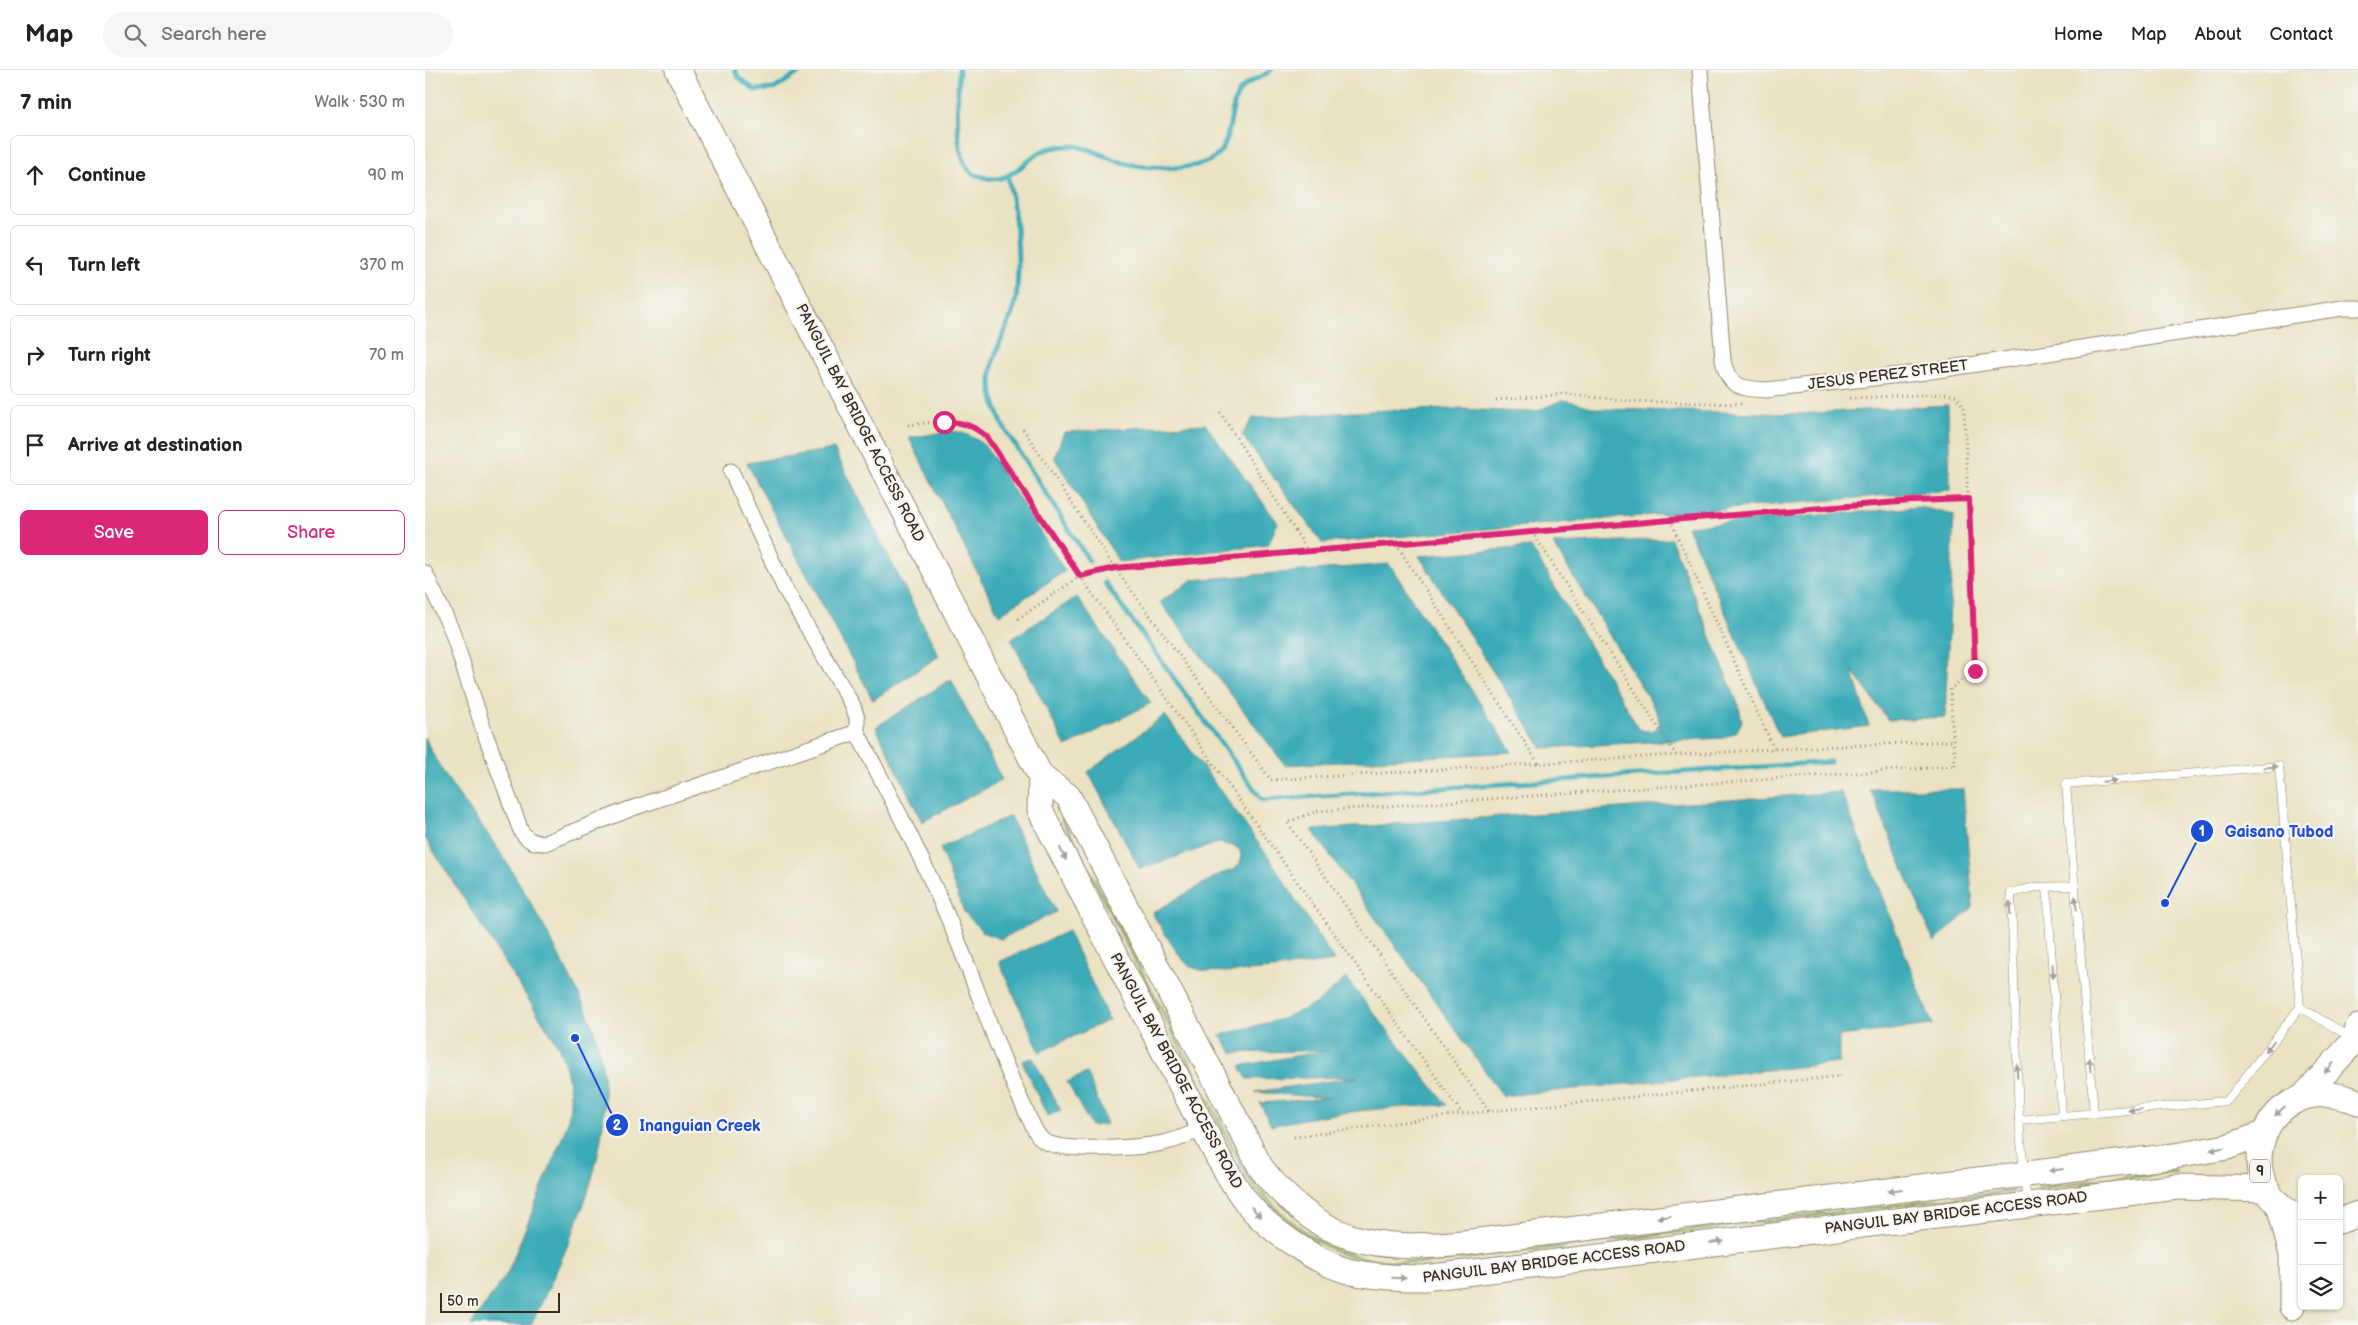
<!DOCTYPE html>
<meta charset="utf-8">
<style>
:root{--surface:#fff;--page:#f6f6f6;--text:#222;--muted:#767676;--line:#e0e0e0;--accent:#db2777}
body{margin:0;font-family:"Balsamiq Sans",sans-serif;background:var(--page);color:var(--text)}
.controls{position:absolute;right:15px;bottom:15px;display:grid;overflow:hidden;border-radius:8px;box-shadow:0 1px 4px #0004}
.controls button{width:45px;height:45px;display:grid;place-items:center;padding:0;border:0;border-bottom:1px solid var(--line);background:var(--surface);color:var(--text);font:25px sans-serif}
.scale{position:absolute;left:15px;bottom:12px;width:120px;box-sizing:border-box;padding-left:5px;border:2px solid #3b2a1e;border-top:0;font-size:14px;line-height:18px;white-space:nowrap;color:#3b2a1e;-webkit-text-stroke:4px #f6f6f2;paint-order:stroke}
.stop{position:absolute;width:15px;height:15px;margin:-11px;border:4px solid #db2777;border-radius:50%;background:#fff}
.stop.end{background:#db2777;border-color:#fff;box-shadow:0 1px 5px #0008}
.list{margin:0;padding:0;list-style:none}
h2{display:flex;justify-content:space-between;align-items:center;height:65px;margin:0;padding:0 20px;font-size:21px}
h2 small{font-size:16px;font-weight:400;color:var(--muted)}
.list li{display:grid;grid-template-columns:32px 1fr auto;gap:15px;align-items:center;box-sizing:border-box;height:80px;margin:0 10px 10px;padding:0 10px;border:1px solid var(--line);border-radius:8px}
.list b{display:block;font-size:19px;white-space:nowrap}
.list em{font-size:16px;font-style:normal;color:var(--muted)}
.actions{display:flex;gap:10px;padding:15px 20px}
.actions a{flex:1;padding:11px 0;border:1px solid var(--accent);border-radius:8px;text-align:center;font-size:18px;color:var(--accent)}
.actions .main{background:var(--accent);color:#fff}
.icon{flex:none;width:28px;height:28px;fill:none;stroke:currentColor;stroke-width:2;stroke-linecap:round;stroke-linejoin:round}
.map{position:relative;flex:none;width:1933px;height:1255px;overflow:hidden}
header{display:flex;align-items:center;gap:30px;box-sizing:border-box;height:70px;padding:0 25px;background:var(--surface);border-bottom:1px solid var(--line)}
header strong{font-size:24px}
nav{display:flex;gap:28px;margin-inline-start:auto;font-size:18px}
.search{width:350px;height:45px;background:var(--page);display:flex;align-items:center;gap:12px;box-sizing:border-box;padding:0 18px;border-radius:28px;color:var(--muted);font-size:19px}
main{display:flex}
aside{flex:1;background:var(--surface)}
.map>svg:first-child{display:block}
</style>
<header>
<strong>Map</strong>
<div class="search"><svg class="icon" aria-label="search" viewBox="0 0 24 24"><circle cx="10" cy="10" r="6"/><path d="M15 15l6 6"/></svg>Search here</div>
<nav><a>Home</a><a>Map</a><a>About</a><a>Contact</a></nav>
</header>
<main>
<aside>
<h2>7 min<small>Walk · 530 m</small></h2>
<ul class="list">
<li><svg class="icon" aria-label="ahead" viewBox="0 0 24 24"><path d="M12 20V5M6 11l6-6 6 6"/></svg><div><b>Continue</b></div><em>90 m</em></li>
<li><svg class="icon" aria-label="left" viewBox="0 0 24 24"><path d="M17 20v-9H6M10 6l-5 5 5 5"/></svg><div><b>Turn left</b></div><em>370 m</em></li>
<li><svg class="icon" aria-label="right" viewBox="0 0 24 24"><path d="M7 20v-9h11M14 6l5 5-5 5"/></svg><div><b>Turn right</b></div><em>70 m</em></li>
<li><svg class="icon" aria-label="arrive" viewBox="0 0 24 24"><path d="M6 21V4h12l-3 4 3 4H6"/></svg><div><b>Arrive at destination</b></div></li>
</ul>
<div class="actions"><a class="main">Save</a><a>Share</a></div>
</aside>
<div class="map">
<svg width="1933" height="1255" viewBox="0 0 1933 1255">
<rect width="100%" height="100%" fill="#f6f6f2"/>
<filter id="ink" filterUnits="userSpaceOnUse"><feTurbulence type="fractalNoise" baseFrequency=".02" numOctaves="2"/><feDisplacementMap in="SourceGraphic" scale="10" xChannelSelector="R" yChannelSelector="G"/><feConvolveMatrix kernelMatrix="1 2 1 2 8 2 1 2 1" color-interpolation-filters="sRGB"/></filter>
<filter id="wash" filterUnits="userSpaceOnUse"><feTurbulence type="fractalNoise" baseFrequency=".0096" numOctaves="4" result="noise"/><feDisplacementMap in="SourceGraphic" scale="20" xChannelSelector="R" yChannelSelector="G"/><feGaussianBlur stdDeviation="1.12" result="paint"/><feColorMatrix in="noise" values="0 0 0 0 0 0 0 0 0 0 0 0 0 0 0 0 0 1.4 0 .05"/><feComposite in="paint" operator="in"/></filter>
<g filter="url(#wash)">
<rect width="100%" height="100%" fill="#eae2c3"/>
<g fill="#a4cb76" stroke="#707a4a">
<path d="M638,748L824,1106C851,1141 886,1173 930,1185C952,1191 976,1191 999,1192L1588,1120V1122L999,1194C976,1193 952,1194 929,1188C885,1176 849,1143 822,1108L636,749Z"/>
<path d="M1751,1100V1103L1613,1119L1612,1117Z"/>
</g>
<g fill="#3babb8" stroke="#3b6a6b">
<path d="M1137,330C1152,331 1164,338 1178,339L1372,344L1523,335L1525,420L897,473L817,365L828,348L964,340L1038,339L1098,342L1112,341Z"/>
<path d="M780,354L853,453L843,475L694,492L629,387L639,362Z"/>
<path d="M526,361C541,362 550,368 561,377L640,501L574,545L484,368Z"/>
<path d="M409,379L514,586L448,630L322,393Z"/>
<path d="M1495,437L1529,445L1520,647L1463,650L1427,600L1444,656L1355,667L1262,456Z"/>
<path d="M1246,469L1313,634L1317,651L1312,661L1298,668L1117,678L994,486L1106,477L1214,659C1222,662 1230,662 1235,655L1232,642L1128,474Z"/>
<path d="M964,494L1087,682L860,695L735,532L767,510Z"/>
<path d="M652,527L726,633L641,677L586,569Z"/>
<path d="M526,609L577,710L497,752L451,657Z"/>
<path d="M740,645L845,789L909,891C881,894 781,912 762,894C750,882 737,858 727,843L795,804L808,800L815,794L816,786L815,780L809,776L793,773L715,799L663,702Z"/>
<path d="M0,667C18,712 53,746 78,787C101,823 122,861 141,899C152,921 165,944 171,968C200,1068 147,1167 106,1255H46L83,1202L140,1060C150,1032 144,1001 132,974L0,768Z"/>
<path d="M1445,719H1538L1548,837L1509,872Z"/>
<path d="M1416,722L1508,955L1414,966V993L1078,1026L887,760Z"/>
<path d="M585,746L631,842L576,869L559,863L539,842L515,778Z"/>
<path d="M643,861L684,950L615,982L574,892Z"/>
<path d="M921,908L1022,1035C961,1037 905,1042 846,1056L835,1033L905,1028L830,1022L932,1007L822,1009L815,996L903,980L807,983L795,965L857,949L892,933Z"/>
<path d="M608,988L636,1041L622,1046L597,991Z"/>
<path d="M662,1003L682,1054L666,1056L642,1012Z"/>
</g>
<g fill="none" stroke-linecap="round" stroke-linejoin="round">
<g stroke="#3babb8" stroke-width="5">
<path d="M310,0L313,7L330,20L349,19L378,0"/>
<path d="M534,0C533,24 527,87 547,103C550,105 555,106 558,107C582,115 596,95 614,83C623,77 636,76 647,76C664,76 681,88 697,92C719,98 767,102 787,89C809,75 802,44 813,24C821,10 835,10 846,0"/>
<path d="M583,107C591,147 595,179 592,220C590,251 567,277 566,308C565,324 572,341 578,356L664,491"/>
<path d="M680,513L837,730L1405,692"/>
</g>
</g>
</g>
<g filter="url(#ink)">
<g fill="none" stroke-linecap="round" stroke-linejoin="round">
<defs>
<g id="service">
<path d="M1622,817L1637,1046"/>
<path d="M1875,937L1927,968"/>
<path d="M1594,1050L1802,1031L1875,937L1854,696L1641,714L1669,1043"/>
<path d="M1602,1133L1594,1050L1586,823L1611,817L1650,816"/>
</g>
<g id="minor">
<path d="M1275,0L1298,290C1304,318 1314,318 1341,320L1493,303L1917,238H1933"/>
<path d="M306,401L359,517L428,636L432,648V662C469,733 506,804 536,879C560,940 581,1003 611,1062C613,1065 616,1069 619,1071C637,1083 720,1078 742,1072C755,1069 766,1064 778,1058"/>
<path d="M0,503L27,561L59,661L96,761C103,771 108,773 120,773L205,739L432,662"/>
</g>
<g id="trunk">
<path d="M253,0L616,707L615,740L793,1087C805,1107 816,1128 832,1144C855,1167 896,1195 927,1202C951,1207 975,1208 999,1208L1752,1117L1842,1119"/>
<path d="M616,707L643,726L836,1098C893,1172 949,1182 1037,1173L1749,1086L1802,1077L1838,1064"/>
<path d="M1879,1026L1930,970L1933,957"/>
<path d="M1854,1134L1867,1184V1237"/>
<path d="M1877,1148C1797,1120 1837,993 1933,1032"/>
<path d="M1914,1151L1933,1144"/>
</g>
</defs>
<use href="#service" stroke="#928670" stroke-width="9"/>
<use href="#minor" stroke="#928670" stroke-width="17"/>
<use href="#trunk" stroke="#928670" stroke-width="27"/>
<g stroke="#928670" stroke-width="3" stroke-dasharray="1 4" stroke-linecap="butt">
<path d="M1071,330L1141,324L1205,331L1319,334"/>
<path d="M795,342L883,481"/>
<path d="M483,355C514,352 537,346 562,367L655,506L1037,1044"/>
<path d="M598,359L690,498L846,710L1349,679L1528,671"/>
<path d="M1245,450L1349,679"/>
<path d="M1107,462L1251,685"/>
<path d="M971,474L1113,693"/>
<path d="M593,549L655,506L690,498L1245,450L1487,431L1544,429"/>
<path d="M1064,1041L862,752L893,741L1530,696L1525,619L1550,601L1539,337L1531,326L1522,324L1425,328"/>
<path d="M869,1067L1037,1044L1416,1006"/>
</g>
<use href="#service" stroke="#fff" stroke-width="8"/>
<use href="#minor" stroke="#fff" stroke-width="15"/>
<use href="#trunk" stroke="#fff" stroke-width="25"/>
</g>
<defs><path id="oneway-solid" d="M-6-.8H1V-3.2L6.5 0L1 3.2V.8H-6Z" transform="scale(1.25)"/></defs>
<g fill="#a79f9a">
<use href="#oneway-solid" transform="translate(1846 697) rotate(-3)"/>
<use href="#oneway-solid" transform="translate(1684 711) rotate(-5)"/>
<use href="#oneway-solid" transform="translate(638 784) rotate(63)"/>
<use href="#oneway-solid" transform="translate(1651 833) rotate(-95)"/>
<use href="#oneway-solid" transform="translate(1585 838) rotate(-92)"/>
<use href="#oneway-solid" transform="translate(1628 901) rotate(86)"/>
<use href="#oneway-solid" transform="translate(1845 976) rotate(128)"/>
<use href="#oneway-solid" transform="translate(1665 995) rotate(-95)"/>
<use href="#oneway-solid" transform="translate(1904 998) rotate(132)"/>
<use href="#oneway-solid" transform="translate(1592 1001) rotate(-92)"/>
<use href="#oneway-solid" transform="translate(1710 1040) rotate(175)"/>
<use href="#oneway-solid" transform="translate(1855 1041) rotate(137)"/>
<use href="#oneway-solid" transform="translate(1792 1079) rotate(169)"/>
<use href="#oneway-solid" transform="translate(1631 1100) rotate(173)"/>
<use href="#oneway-solid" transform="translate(1470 1120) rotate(173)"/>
<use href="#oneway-solid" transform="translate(831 1142) rotate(48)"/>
<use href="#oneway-solid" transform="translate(1239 1147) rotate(173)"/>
<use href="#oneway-solid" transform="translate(1292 1172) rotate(-7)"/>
<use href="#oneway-solid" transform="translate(974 1208) rotate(2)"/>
</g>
</g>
<g fill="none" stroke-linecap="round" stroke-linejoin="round" filter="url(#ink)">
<path stroke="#db2777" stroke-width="6" d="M519,352C537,352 548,355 562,367L655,506L690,498L1245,450L1487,431L1544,429L1550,601"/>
</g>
<g text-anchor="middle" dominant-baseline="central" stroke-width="4.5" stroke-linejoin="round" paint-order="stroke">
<rect fill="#f6f6f2" stroke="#73675e" stroke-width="1" x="1825" y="1089.5" width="20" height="23" rx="4"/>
<g font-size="14" font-weight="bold" fill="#3b2a1e">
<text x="1835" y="1101">9</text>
</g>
<g font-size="15" fill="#3b2a1e" stroke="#f6f6f2">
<text transform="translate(1463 305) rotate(-7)">JESUS PEREZ STREET</text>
<text transform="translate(435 353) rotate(63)">PANGUIL BAY BRIDGE ACCESS ROAD</text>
<text transform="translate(751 1001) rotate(62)">PANGUIL BAY BRIDGE ACCESS ROAD</text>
<text transform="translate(1531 1143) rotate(-7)">PANGUIL BAY BRIDGE ACCESS ROAD</text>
<text transform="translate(1129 1192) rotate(-7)">PANGUIL BAY BRIDGE ACCESS ROAD</text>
</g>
</g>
<path fill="none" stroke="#1d4ed8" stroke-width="2" d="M1740 833L1777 761M150 968L192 1055"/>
<g fill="#1d4ed8" stroke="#f6f6f2" stroke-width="2">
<circle cx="1740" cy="833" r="5"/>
<circle cx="150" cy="968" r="5"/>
<circle cx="1777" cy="761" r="12"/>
<circle cx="192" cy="1055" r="12"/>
</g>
<g font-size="15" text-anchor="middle" font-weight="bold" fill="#fff">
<text x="1777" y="766">1</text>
<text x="192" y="1060">2</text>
</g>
<g font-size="16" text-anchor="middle" font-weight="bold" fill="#1d4ed8" stroke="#f6f6f2" stroke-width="4.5" stroke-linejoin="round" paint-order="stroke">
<text x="1854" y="767">Gaisano Tubod</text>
<text x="275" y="1061">Inanguian Creek</text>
</g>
</svg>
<div class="controls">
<button>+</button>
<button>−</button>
<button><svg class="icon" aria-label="layers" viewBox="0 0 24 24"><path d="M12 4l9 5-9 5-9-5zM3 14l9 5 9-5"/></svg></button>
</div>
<div class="scale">50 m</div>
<div class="stop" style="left:519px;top:352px"></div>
<div class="stop end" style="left:1550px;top:601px"></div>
</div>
</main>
